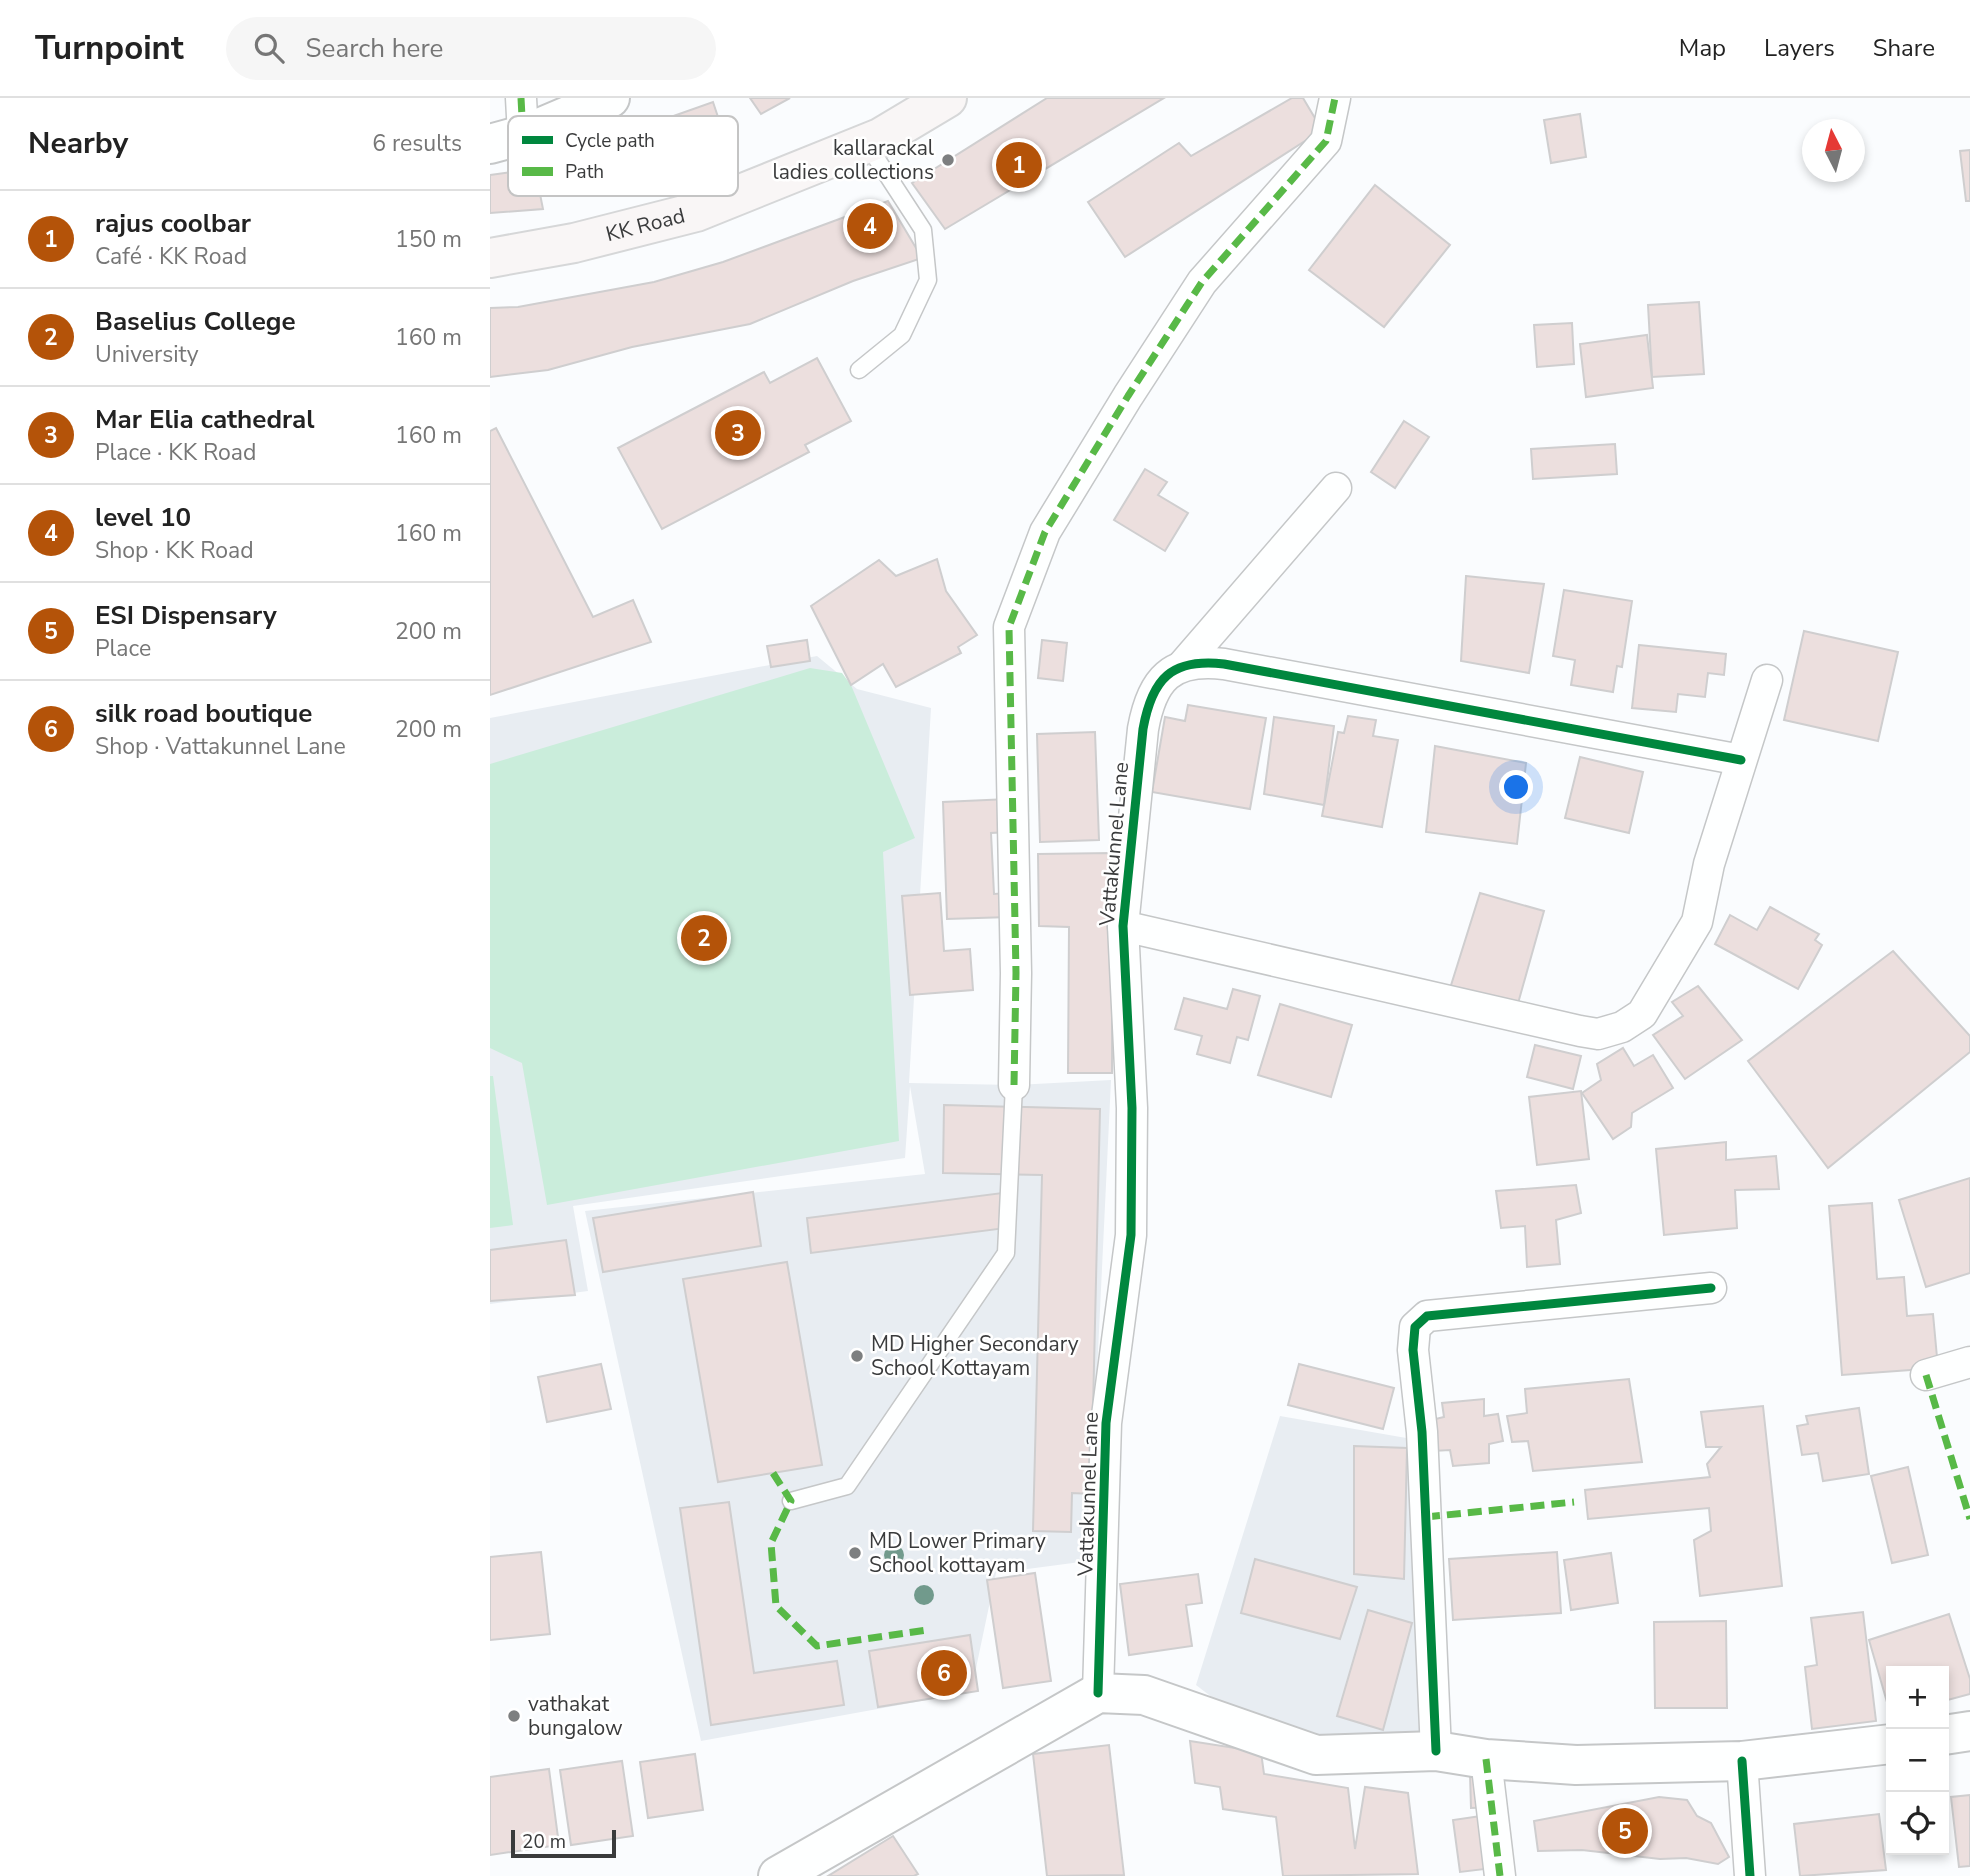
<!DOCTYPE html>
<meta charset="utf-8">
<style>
:root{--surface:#fff;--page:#f6f6f6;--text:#222;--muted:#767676;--line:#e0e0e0;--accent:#b45309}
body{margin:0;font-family:"Nunito Sans",sans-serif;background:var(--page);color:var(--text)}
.controls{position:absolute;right:21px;bottom:21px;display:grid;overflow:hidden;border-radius:0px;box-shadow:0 4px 10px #0003}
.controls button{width:63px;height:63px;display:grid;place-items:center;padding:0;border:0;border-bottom:2px solid var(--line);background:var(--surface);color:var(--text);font:35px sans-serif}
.compass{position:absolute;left:1312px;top:21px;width:63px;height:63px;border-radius:50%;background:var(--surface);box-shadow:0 4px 10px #0003;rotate:354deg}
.scale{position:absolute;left:21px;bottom:18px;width:105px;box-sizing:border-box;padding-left:7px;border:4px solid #3a3b3c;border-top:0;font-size:19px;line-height:24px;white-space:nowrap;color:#3a3b3c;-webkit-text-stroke:5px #fff;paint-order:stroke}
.you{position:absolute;left:1027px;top:690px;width:24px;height:24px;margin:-18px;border:5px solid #fff;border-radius:50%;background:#1a73e8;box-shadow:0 0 0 10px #1a73e833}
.badge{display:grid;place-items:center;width:46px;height:46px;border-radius:50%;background:var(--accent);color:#fff;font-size:23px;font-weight:700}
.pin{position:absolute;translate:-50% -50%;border:4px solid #fff;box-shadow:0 2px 7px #0006}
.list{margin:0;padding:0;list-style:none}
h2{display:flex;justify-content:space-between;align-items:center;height:91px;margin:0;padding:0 28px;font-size:30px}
h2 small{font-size:23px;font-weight:400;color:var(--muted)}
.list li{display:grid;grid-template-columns:46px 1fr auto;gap:21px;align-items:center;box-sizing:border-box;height:98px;padding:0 28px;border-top:2px solid var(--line)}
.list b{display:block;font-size:26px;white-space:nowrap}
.list p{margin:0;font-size:23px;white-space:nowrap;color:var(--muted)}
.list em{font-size:23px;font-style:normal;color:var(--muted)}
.icon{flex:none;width:38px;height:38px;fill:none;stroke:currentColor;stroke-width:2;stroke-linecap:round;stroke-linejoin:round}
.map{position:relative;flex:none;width:1480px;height:1778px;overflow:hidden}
header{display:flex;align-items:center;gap:42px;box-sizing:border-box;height:98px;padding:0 35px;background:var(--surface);border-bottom:2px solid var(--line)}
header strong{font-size:33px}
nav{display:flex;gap:38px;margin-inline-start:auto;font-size:24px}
.search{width:490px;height:63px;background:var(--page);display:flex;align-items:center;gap:18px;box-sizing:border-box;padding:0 24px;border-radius:38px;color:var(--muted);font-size:26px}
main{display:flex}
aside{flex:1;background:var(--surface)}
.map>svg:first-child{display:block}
</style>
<header>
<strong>Turnpoint</strong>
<div class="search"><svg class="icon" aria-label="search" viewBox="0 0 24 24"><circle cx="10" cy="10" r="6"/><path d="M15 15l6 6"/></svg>Search here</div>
<nav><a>Map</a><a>Layers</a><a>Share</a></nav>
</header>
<main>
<aside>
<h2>Nearby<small>6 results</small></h2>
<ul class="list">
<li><span class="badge">1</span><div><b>rajus coolbar</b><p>Café · KK Road</p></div><em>150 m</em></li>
<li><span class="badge">2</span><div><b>Baselius College</b><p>University</p></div><em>160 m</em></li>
<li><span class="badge">3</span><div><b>Mar Elia cathedral</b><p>Place · KK Road</p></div><em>160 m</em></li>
<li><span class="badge">4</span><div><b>level 10</b><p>Shop · KK Road</p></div><em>160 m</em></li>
<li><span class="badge">5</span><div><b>ESI Dispensary</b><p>Place</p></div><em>200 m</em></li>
<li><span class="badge">6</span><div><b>silk road boutique</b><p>Shop · Vattakunnel Lane</p></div><em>200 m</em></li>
</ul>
</aside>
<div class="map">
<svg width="1480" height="1778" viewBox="0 0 1480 1778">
<rect width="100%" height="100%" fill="#fafcfe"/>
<g fill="#e8edf2">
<path d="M327,558L367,591L441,610L419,985L524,987L621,982L598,1463L506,1475L481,1594L211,1643L95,1113L435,1076L420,988L415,1060L83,1108L98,1193L0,1206V620Z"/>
<path d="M790,1318L922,1341L937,1643L832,1642L753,1623L706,1587Z"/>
</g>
<g fill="#caeddb">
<path d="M320,570L352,575L361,587L425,740L393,754L409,1043L57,1107L32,965L0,950V666Z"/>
<path d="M0,978H3L23,1127L0,1130Z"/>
</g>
<g fill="#ecdfde" stroke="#cfcecf" stroke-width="2">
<path d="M260,0H300L271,16Z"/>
<path d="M557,0H674L455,131L422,85Z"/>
<path d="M802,0H813L832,32L635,159L598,104L689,45L701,58Z"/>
<path d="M223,4L235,40L171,60L161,26Z"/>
<path d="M1090,16L1096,59L1061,65L1054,22Z"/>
<path d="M1480,52V103H1476L1470,53Z"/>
<path d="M45,71L53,111L0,115V77Z"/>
<path d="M885,87L960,147L894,229L819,172Z"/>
<path d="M398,103L432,160L363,183L260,226L142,249L58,272L0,279V210L28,209L164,184L233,164Z"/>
<path d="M1209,204L1214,276L1162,279L1158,207Z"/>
<path d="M1082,225L1084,266L1047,269L1044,227Z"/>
<path d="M1157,237L1163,290L1096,299L1090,246Z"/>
<path d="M327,260L361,323L315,347L319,354L172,431L128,350L274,274L280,285Z"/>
<path d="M914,323L939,339L905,390L881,374Z"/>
<path d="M6,330L103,519L143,502L161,544L0,597V333Z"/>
<path d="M1125,346L1127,376L1043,381L1041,351Z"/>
<path d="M655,371L677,384L668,397L698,415L675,453L624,422Z"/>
<path d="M447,461L456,493L487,537L468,549L471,555L406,589L393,566L361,587L321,508L389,462L406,478Z"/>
<path d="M976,478L1054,486L1039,575L971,563Z"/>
<path d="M1074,492L1142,503L1132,569L1127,568L1123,594L1081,587L1085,562L1063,558Z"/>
<path d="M1314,533L1408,554L1388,643L1294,622Z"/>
<path d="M317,542L320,563L281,569L277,548Z"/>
<path d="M552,542L577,545L573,583L548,580Z"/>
<path d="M1149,547L1236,556L1234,577L1218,575L1215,599L1188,596L1186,614L1142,610Z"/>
<path d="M698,607L776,620L760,711L662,694L675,619L695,623Z"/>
<path d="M858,618L886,622L883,638L908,642L892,729L832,718L848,634L854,635Z"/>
<path d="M784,619L844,628L834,707L774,696Z"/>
<path d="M605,634L609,742L550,744L547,636Z"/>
<path d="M945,648L1036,665L1027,746L936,734Z"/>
<path d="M1090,659L1153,674L1139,735L1075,720Z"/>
<path d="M518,701L519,734L501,735L504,796L518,795L519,819L457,821L453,704Z"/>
<path d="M622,755V975H578L579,829L549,828L548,756Z"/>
<path d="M450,795L454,853L480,851L483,892L420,897L412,798Z"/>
<path d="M990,795L1054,813L1025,916L957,900Z"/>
<path d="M1280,809L1329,836L1325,842L1332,847L1308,891L1225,846L1240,817L1267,832Z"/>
<path d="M1403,853L1480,938V954L1338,1070L1258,963Z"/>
<path d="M1208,888L1252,942L1195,981L1163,937L1193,918L1182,904Z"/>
<path d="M743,891L770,898L758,942L747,939L740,965L707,956L712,938L685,931L694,900L737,911Z"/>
<path d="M790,906L862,927L841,999L768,977Z"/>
<path d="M1045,947L1091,958L1083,991L1037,979Z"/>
<path d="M1133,950L1144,968L1163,957L1183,990L1142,1015L1141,1029L1123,1041L1092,995L1111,982L1107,966Z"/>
<path d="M1091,993L1099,1061L1047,1067L1039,999Z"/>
<path d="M454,1007L610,1011L601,1396L582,1395L581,1434L543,1433L552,1077L453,1075Z"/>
<path d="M1236,1044V1062L1286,1058L1289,1091L1245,1092L1247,1130L1174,1137L1166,1051Z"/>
<path d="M1480,1080V1175L1436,1189L1409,1102Z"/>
<path d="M1086,1087L1091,1115L1066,1122L1070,1166L1037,1169L1035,1128L1011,1130L1006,1093Z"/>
<path d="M263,1094L271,1148L113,1174L103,1120Z"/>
<path d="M512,1095L516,1130L321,1155L317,1120Z"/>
<path d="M1382,1105L1387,1181L1414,1179L1417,1218L1443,1216L1448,1270L1352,1277L1339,1108Z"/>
<path d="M76,1142L85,1197L0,1203V1152Z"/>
<path d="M297,1164L332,1367L228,1384L193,1181Z"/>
<path d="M111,1266L121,1311L57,1324L48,1279Z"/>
<path d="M809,1266L904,1290L893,1331L798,1307Z"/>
<path d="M1139,1281L1152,1364L1043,1373L1038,1343L1022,1344L1017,1318L1037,1315L1035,1291Z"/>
<path d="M994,1301V1318L1008,1316L1013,1343L999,1346V1365L963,1368L960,1352L943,1353L937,1323L954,1319L952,1305Z"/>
<path d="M1273,1308L1292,1488L1210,1498L1204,1442L1221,1433L1219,1410L1098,1421L1095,1392L1220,1379L1217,1366L1231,1349H1216L1211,1314Z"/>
<path d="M1369,1310L1379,1376L1333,1383L1328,1355L1312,1357L1307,1328L1318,1326L1316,1318Z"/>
<path d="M864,1348L917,1350L914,1481L864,1476Z"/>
<path d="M1418,1369L1438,1457L1402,1465L1381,1378Z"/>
<path d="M239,1404L264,1575L347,1563L354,1607L221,1627L190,1410Z"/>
<path d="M51,1454L60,1536L0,1542V1459Z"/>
<path d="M1067,1454L1071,1515L963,1522L959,1461Z"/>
<path d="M1121,1455L1128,1505L1081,1512L1074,1462Z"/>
<path d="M765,1461L867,1489L850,1541L751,1515Z"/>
<path d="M545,1475L561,1583L513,1590L497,1482Z"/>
<path d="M708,1476L712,1505L696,1507L702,1548L639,1557L630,1486Z"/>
<path d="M878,1512L922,1525L893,1632L847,1618Z"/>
<path d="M1373,1514L1386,1623L1322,1631L1315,1569L1327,1567L1321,1520Z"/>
<path d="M1459,1516L1480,1581V1596L1454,1603V1573H1401V1618L1379,1542Z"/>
<path d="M1236,1523L1237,1610H1165L1164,1524Z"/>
<path d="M480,1537L488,1593L388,1609L379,1553Z"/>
<path d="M700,1643L771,1654L774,1676L858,1690L865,1751L875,1689L918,1695L928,1776L793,1778L786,1719L733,1711L730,1689L705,1685Z"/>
<path d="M619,1647L634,1777L557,1778L543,1656Z"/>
<path d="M205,1656L213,1712L158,1720L150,1664Z"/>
<path d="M132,1663L143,1738L81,1747L70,1672Z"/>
<path d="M59,1671L69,1747L0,1757V1679Z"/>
<path d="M1007,1675L1008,1709L981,1710L980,1676Z"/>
<path d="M1480,1697V1768L1469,1769L1461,1699Z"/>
<path d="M1169,1699L1197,1702L1207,1718L1221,1725L1239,1759L1228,1766L1196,1760L1170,1761L1092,1752L1048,1753L1044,1723Z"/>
<path d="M1005,1716L1012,1769L970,1774L963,1722Z"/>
<path d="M1389,1716L1396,1772L1310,1778L1304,1726Z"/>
<path d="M403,1738L428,1776L424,1778H338Z"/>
</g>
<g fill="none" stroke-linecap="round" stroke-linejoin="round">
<defs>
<g id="service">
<path d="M369,272L412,237L438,182L433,132L377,46"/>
<path d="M301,1403L357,1388L516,1155L524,987"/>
</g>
<g id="minor">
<path d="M31,0L33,37"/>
<path d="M692,568L846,390"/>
<path d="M633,828L1090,933L1108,936L1132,929L1152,916L1207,824L1219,766L1277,582"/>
<path d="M524,987L526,875L519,529L555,434L638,298L712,184L836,43L845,0"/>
<path d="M1436,1277L1480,1264"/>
<path d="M608,1595L616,1325L641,1137L642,1010L633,828L653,631C662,581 681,560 734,566L1251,662"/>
<path d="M946,1653L932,1334L923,1252L925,1229L937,1218L1221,1190"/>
<path d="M996,1661L1010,1778"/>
<path d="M1252,1663L1260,1778"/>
</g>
<g id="secondary">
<path d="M0,46L33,37L120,0"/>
<path d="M1454,1637L1480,1633"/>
<path d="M288,1778L608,1595L654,1597L826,1657L946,1653L996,1661L1086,1667L1252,1663L1401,1646"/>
</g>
<g id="primary">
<path id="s1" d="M0,160L84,145L206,114L390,40L457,0"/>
</g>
</defs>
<use href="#service" stroke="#c5c7c8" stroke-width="19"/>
<use href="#minor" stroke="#c5c7c8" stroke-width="33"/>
<use href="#secondary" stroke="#c5c7c8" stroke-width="42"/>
<use href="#primary" stroke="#d6d7d8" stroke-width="42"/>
<use href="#service" stroke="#feffff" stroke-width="16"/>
<use href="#minor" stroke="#feffff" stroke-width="30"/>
<use href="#secondary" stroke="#feffff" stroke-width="38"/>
<use href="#primary" stroke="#f9f6f6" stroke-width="38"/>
<g stroke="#58b947" stroke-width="7" stroke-dasharray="14 7" stroke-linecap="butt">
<path d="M31,0L33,37"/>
<path d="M524,987L526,875L519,529L555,434L638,298L712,184L836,43L845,0"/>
<path d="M1436,1277L1480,1421"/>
<path d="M283,1375L301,1403L281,1445L286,1508L327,1548L437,1532"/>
<path d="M936,1419L1084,1404"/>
<path d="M996,1661L1010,1778"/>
</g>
<defs>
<g id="cycleway">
<path d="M608,1595L616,1325L641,1137L642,1010L633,828L653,631C662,581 681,560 734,566L1251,662"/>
<path d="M946,1653L932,1334L923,1252L925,1229L937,1218L1221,1190"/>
<path d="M1252,1663L1260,1778"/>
</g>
</defs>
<use href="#cycleway" stroke="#fff" stroke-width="13"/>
<use href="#cycleway" stroke="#00873e" stroke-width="9"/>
</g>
<g fill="#719a8c">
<circle cx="404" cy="1457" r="10"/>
<circle cx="434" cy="1497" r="10"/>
</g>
<g fill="#7d7f80" stroke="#fff" stroke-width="2.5">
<circle cx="458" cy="62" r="7"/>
<circle cx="367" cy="1258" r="7"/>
<circle cx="365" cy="1455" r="7"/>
<circle cx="24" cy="1618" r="7"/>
</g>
<g text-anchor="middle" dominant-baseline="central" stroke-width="5" stroke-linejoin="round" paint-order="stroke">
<g font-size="21" fill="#3a3b3c" stroke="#fff" text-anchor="start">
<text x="444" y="50" text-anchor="end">kallarackal<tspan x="444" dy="24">ladies collections</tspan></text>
<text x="381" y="1246">MD Higher Secondary<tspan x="381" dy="24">School Kottayam</tspan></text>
<text x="379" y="1443">MD Lower Primary<tspan x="379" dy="24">School kottayam</tspan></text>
<text x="38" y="1606">vathakat<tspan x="38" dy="24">bungalow</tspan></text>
</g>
<g font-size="21" fill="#3a3b3c" stroke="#fff">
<text stroke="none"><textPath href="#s1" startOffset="159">KK Road</textPath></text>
<text transform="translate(624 746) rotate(-85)">Vattakunnel Lane</text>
<text transform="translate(598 1396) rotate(-88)">Vattakunnel Lane</text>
</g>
</g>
<rect x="18" y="18" width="230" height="80" rx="10" fill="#fff" stroke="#c4c4c4" stroke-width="2"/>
<rect x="32" y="38" width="31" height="8" fill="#00873e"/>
<rect x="32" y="69" width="31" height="9" fill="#58b947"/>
<g font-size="19" fill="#3a3b3c">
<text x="75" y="49">Cycle path</text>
<text x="75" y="80">Path</text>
</g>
</svg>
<div class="controls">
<button>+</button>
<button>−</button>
<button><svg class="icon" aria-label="locate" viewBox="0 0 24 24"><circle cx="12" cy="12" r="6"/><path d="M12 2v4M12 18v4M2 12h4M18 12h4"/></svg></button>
</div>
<svg class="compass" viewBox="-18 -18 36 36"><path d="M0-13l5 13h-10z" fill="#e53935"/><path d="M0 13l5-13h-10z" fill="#767676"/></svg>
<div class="scale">20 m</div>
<div class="you"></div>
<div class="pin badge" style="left:529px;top:67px">1</div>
<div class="pin badge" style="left:214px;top:840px">2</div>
<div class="pin badge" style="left:248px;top:335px">3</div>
<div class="pin badge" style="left:380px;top:128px">4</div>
<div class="pin badge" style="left:1135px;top:1733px">5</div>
<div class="pin badge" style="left:454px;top:1575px">6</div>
</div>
</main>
